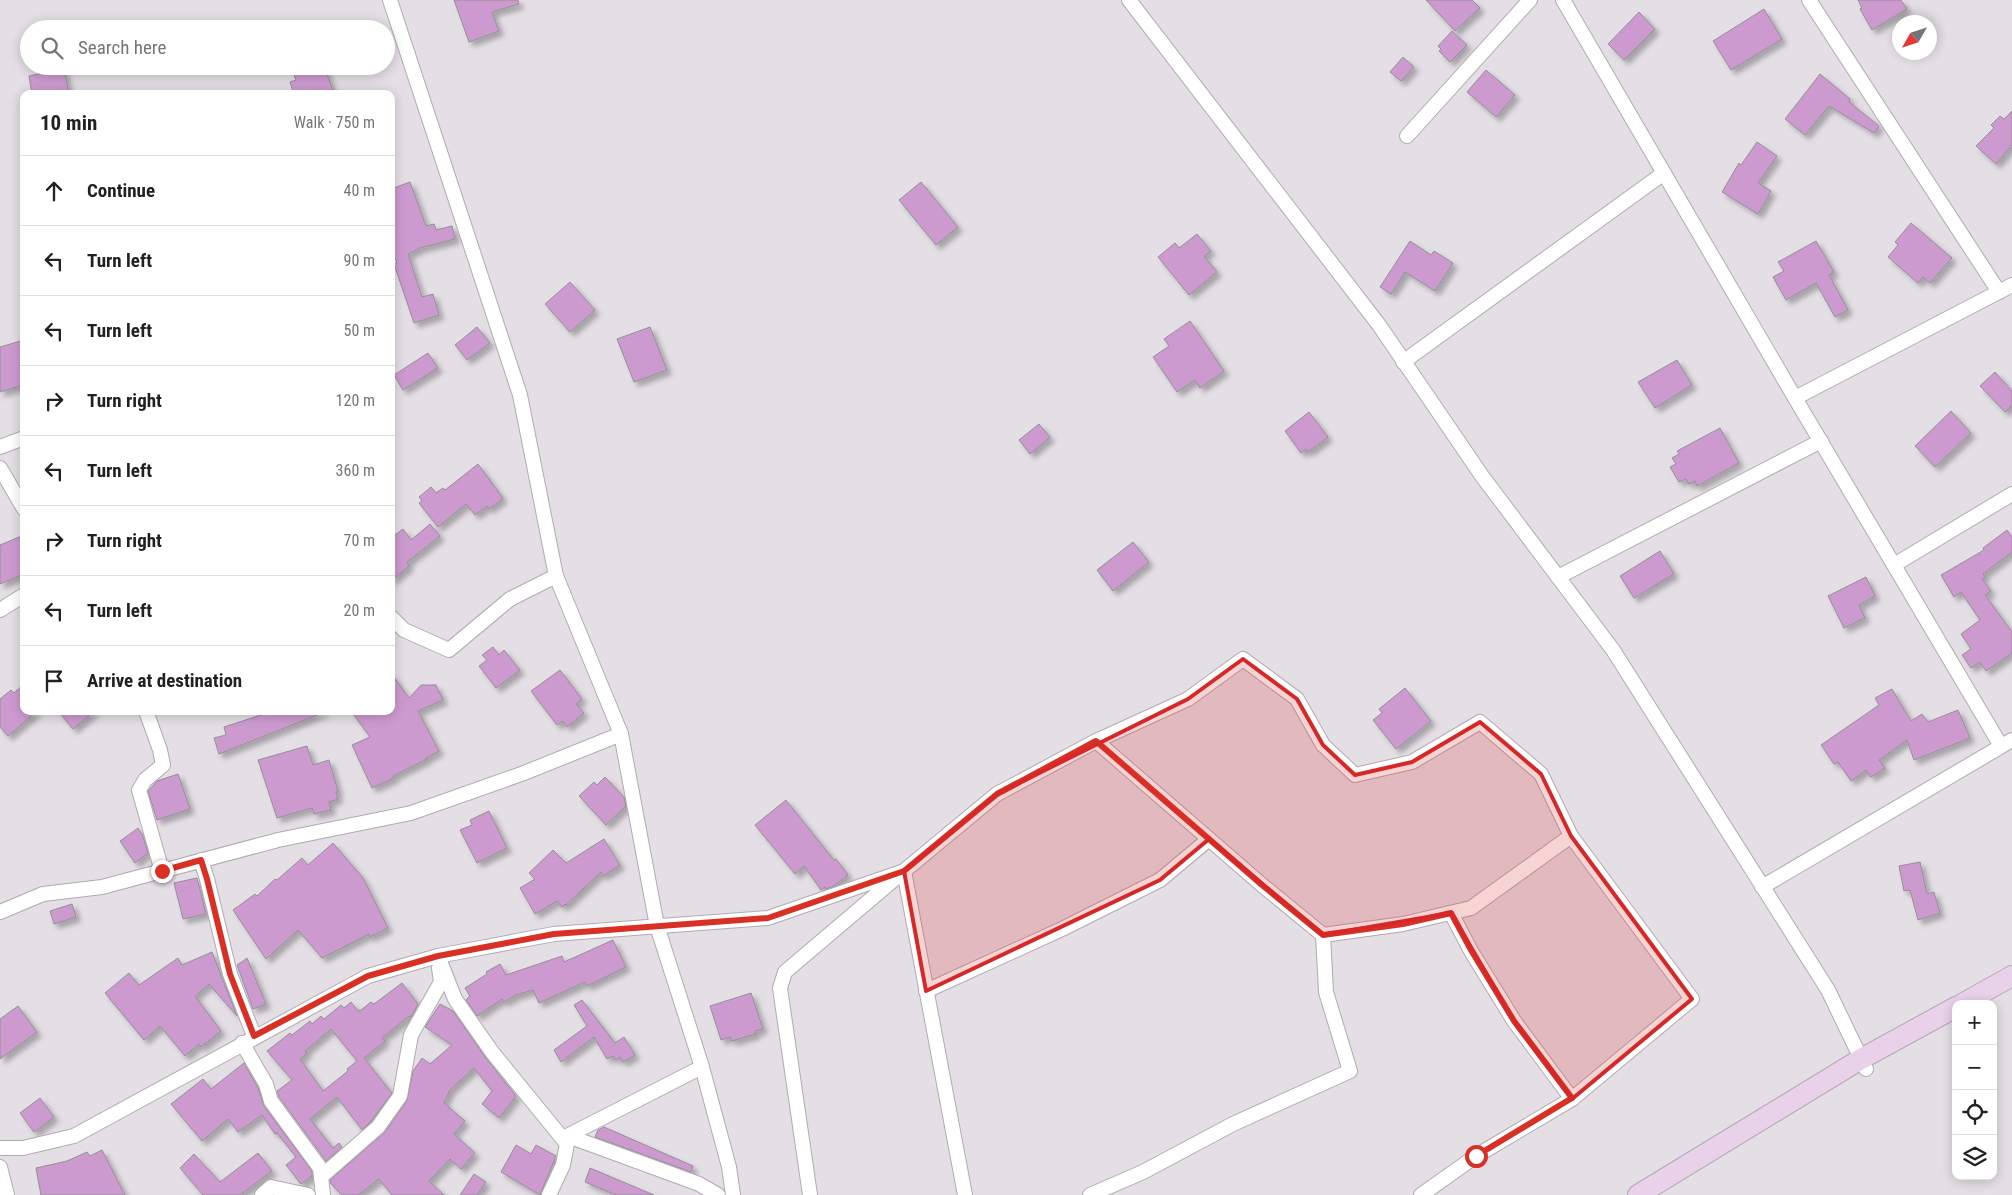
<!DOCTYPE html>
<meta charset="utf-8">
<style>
:root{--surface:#fff;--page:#f6f6f6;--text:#202124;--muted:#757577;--line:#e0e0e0}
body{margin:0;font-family:"Roboto Condensed",sans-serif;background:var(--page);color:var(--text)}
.controls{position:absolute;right:15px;bottom:15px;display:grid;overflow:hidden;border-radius:10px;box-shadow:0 2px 12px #0003}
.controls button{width:45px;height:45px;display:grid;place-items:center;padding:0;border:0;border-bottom:1px solid var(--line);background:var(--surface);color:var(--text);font:25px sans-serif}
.compass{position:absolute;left:1892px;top:15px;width:45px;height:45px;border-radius:50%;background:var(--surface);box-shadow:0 2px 12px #0003;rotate:231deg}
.stop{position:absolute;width:15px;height:15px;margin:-11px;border:4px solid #d93025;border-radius:50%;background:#fff}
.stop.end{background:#d93025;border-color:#fff;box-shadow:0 1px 5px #0008}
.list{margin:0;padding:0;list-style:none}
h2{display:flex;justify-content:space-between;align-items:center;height:65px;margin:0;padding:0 20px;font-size:21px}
h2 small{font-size:16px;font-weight:400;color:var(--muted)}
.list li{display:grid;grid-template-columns:32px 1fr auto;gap:15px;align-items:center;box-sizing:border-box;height:70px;padding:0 20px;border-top:1px solid var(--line)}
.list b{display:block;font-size:19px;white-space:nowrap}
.list em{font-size:16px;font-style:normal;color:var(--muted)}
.icon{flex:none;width:28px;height:28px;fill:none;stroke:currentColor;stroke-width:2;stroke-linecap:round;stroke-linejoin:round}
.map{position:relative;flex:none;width:2012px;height:1195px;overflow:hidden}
.search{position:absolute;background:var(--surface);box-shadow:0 2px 12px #0003;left:20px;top:20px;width:375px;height:55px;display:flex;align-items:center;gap:12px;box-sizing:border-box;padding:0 18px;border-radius:28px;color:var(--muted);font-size:19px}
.panel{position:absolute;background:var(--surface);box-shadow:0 2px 12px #0003;left:20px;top:90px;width:375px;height:625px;border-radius:10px}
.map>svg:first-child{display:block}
</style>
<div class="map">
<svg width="2012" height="1195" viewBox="0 0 2012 1195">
<defs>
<filter id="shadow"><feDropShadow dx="4.5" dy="4.5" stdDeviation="2.5" flood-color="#0004"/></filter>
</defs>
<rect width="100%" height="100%" fill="#e4dee5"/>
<g fill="#cd9ad0" stroke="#948f95" fill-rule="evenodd" filter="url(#shadow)">
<path d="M454,0H518L519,4L492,12L499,31L469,42Z"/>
<path d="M1426,0H1472L1480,8L1455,31Z"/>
<path d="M1858,0H1901L1907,9L1872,30L1860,9L1862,8Z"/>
<path d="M1764,9L1782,39L1731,70L1713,41Z"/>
<path d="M1639,12L1655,29L1624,60L1608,44Z"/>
<path d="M1452,31L1467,45L1450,62L1439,51L1441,49L1438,46Z"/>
<path d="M1403,57L1414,67L1401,81L1390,72Z"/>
<path d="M291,66H317L318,70L325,68L334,94H294L290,82L296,80Z"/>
<path d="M64,68L69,94H32L29,76Z"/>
<path d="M1486,70L1515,95L1496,117L1467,92Z"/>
<path d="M1820,74L1850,99L1849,102L1879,126L1874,133L1829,106L1805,135L1785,119Z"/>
<path d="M2012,111V145L1996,164L1976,146L1994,128L1991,125L2000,116L2004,119Z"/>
<path d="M1757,142L1777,156L1758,183L1771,191L1758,214L1722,192L1739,163L1741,165Z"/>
<path d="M410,182L426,226L434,224L436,230L452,226L455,239L420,248L408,254L422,297L433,294L439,315L414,323L394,264L397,263L391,246V189Z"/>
<path d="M921,182L958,227L936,245L899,200Z"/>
<path d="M1911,223L1952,258L1930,283L1923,277L1918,283L1888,257L1898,245L1895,242Z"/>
<path d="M1197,234L1211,251L1204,256L1217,272L1189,295L1158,257L1175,243L1179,248Z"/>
<path d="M1410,241L1431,255L1434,251L1453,263L1435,291L1405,272L1391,294L1380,287Z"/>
<path d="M1816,241L1834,272L1829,275L1848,310L1835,317L1816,283L1786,300L1773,277L1784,271L1778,262Z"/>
<path d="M570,282L595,310L570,332L545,304Z"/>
<path d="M1190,321L1224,371L1200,388L1195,380L1177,392L1153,357L1169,346L1164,339Z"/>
<path d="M477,327L490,343L467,360L455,345Z"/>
<path d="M650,327L667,370L634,382L617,339Z"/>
<path d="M24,340V385L0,392V347Z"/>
<path d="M428,353L438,368L403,390L394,375Z"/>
<path d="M1677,360L1692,385L1655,408L1638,382Z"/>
<path d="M1995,372L2012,391V405L2005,412L1980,386Z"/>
<path d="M1951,411L1971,433L1935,467L1915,446Z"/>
<path d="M1309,412L1328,437L1308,452L1306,449L1301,453L1285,431Z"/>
<path d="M1039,424L1050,437L1030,454L1019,440Z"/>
<path d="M1720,428L1739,463L1697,486L1695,481L1689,484L1686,479L1679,482L1670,467L1676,464L1672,458L1679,454L1677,451Z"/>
<path d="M478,464L503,498L489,509L487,506L475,515L466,504L438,527L419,503L422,501L419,497L431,487L436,493L443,488L445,490Z"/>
<path d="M430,524L440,536L407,562L409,566L391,581V538L403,529L411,540Z"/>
<path d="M2007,530L2012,537V552L1983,574L1985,577L1982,579L1991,591L1985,595L2012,632V653L1986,671L1980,662L1971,668L1962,655L1971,649L1961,634L1980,620L1961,592L1954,597L1941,575L1984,550L1983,548Z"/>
<path d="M24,535V574L0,584V545Z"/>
<path d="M1133,542L1149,562L1113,591L1097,570Z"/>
<path d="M1660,551L1674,574L1634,598L1620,576Z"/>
<path d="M1866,577L1875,596L1859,605L1865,618L1844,628L1828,596Z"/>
<path d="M493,647L499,655L504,650L520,670L496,688L479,666L487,660L482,655Z"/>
<path d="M560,670L582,699L576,704L584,713L567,727L563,721L557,725L531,691Z"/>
<path d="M391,673L409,698L421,685H436L443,700L418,711L439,751L426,758L427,759L393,776L394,778L372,788L352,745L370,737L351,711H391Z"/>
<path d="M24,684V711H37L8,736L0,727V699L11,690L14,693Z"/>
<path d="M1405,688L1431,721L1396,749L1373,720L1382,713L1379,709Z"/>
<path d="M1892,689L1911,721L1922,714L1928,722L1958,710L1970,738L1914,760L1907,740L1879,760L1885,768L1871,777L1866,770L1851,781L1838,762L1834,764L1821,745L1879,705L1875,698Z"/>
<path d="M58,711H95L73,729Z"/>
<path d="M273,711L325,712L219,754L214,738L226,735L224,727Z"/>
<path d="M307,746L313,765L329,760L338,791L336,792L338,799L329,802L331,810L314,814L312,808L277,818L258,760Z"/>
<path d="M178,774L190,809L157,820L148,791L157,781Z"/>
<path d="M605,777L624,797L626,806L606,825L579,796L594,782L597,785Z"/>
<path d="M786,800L834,860L836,859L848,875L834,886L826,889L825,887L821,890L804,866L795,874L755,825Z"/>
<path d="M489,811L507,848L477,863L460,830L472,825L470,820Z"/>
<path d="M138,828L142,834L148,853L135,863L120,841Z"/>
<path d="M604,839L620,865L603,876L601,872L566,905L565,904L562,907L557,901L535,914L520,888L535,879L529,873L553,850L566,863Z"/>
<path d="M333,843L363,878L388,928L370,937L369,934L322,958L298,930L266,959L233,910L255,894L257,896L275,879L277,880L302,858L308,865Z"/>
<path d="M1920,862L1927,894L1934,892L1940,913L1918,920L1910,890L1904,891L1899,866Z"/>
<path d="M197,878L206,914L183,919L174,883Z"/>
<path d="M72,904L76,917L54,924L50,911Z"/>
<path d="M613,940L626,967L587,986L585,982L539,1003L533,990L516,995L504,1002L502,999L477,1016L466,1000L470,996L465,988L487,974L486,972L500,964L506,975L562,956L564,962Z"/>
<path d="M212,952L237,1016L209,984L195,996L221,1031L201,1047L199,1044L185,1056L160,1026L144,1040L105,993L129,973L139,985L178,958L182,965Z"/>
<path d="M247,958L266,1004L253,1009L237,965Z"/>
<path d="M402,983L418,1004L411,1017L409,1016L382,1038L385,1041L364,1058L392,1093L371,1121L362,1130L337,1097L310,1119L333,1148L339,1143L342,1147L326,1161L279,1097L277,1091L292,1080L267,1051L290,1033L292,1035L310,1021L312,1024L321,1016L324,1019L341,1005L344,1008L351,1002L358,1011L361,1010L371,1002L374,1004ZM331,1029L357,1061L347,1069L348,1071L323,1091L300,1059L307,1053L305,1051Z"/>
<path d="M751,993L763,1029L755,1031L756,1034L732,1041L730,1037L721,1040L710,1006Z"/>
<path d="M582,1000L615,1043L624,1037L635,1055L623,1062L620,1057L616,1060L613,1056L607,1059L594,1037L561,1062L554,1050L587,1026L574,1005Z"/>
<path d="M440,1004L453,1011L485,1057L516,1096L499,1118L482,1104L492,1091L474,1068L450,1090L444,1103L465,1121L454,1134L475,1153L461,1169L450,1159L429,1181L444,1195H392L379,1179L358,1195H342L331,1184L330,1180L385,1132L407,1101L413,1071L422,1058L430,1064L452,1045L425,1027Z"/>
<path d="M18,1006L37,1032L0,1059V1019Z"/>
<path d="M244,1063L258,1088L264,1106L312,1171V1176L301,1184L286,1165L296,1157L277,1133L275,1134L262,1115L238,1132L228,1119L202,1141L171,1104L203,1079L211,1089Z"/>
<path d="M40,1098L54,1117L34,1132L20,1113Z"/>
<path d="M604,1127L693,1166L691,1172L595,1137L598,1130Z"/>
<path d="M516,1145L531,1154L536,1145L556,1156L540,1195L501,1172Z"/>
<path d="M102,1150L125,1195H41L36,1168L67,1161L87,1152L90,1156Z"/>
<path d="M258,1153L272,1171L240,1195H203L180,1168L194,1154L220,1182Z"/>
<path d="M590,1168L654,1195H616L585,1182Z"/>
<path d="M474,1174L486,1182L477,1195H460Z"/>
</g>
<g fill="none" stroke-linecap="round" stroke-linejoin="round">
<defs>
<g id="street">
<path d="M390,0L520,395L556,576L621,734L657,926L702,1067L729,1167L733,1195"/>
<path d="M1129,0L1379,325L1482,476L1613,650L1828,990L1866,1069"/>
<path d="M1563,0L1795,398"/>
<path d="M1809,0L1999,292"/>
<path d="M1407,136L1530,0"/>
<path d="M1403,362L1664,173"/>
<path d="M0,447L24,438"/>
<path d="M0,468L24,509"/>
<path d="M1894,565L2012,494"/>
<path d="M1558,577L1821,441"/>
<path d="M0,610L24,595"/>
<path d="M391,617L404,630L449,650L510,599L556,576"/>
<path d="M146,711L160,750L163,765L145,780L139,790L162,871"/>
<path d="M1096,741L1188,699L1243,659L1297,699L1323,745L1355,775L1412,762L1480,722L1541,774L1571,836"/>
<path d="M2001,746L1795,398L2012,285"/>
<path d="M201,860L207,879L230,974L254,1036"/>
<path d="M1762,887L2012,740"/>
<path d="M0,912L43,894L102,887L278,840L411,813L524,773L621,734"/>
<path d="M1451,913L1471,951L1514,1021L1572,1099"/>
<path d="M438,956L455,999L492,1052L567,1144L563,1165L549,1195"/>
<path d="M926,991L1062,929L1160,880L1209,839"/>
<path d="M242,1043L266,1084L271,1101L320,1168L323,1195"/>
<path d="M568,1136L699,1184L718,1195"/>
<path d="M563,1138L702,1067"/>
<path d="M0,1148H23L74,1136L368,976L438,956L554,934L768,918L904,871L997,794L1096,741L1262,885L1323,935L1403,924L1471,908L1571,836L1692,999L1572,1099L1476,1156L1421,1195"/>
<path d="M0,1167L7,1195"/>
<path d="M322,1176L378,1127L400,1096L411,1035L441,982L439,968"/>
<path d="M262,1195L271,1187L308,1195"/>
<path d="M810,1195L780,988L785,972L904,871L965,1195"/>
<path d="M1090,1195L1143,1172L1233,1124L1350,1071L1326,992L1323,935"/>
</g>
<g id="secondary">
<path d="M1962,1004L2012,976"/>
<path d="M1638,1195L1861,1059L1956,1007"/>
</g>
</defs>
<use href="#street" stroke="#b1abb1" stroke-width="16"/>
<use href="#secondary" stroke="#b1abb1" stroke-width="22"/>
<use href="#street" stroke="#fff" stroke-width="14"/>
<use href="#secondary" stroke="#e9d1ea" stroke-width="20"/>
</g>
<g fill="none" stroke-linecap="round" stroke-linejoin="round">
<path stroke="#d93025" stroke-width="6" d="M162,871L201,860L207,879L230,974L254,1036L368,976L438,956L554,934L768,918L904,871L997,794L1096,741L1262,885L1323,935L1403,924L1451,913L1471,950L1514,1021L1572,1098L1476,1156"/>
</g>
<path fill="#d62828" fill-opacity="0.2" stroke="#d62828" stroke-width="4" stroke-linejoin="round" d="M1243,659L1297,699L1323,745L1355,775L1412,762L1480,722L1541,774L1571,836L1692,999L1572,1099L1514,1021L1451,913L1323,935L1209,839L1160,880L926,991L904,871L997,794L1188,699Z"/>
</svg>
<div class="controls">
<button>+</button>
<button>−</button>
<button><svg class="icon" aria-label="locate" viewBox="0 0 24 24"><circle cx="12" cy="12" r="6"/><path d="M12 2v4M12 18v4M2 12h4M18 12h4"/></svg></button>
<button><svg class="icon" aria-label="layers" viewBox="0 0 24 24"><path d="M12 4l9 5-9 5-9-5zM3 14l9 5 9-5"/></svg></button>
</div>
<svg class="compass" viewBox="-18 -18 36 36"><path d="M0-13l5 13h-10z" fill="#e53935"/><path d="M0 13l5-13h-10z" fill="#757577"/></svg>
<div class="stop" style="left:1476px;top:1156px"></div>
<div class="stop end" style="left:162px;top:871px"></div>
<div class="search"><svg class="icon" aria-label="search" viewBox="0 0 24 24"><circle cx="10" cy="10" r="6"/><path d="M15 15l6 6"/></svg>Search here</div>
<section class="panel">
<h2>10 min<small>Walk · 750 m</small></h2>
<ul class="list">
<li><svg class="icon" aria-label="ahead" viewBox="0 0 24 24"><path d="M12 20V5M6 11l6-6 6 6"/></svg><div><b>Continue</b></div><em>40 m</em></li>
<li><svg class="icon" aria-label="left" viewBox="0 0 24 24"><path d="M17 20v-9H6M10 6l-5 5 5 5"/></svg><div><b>Turn left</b></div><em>90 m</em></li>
<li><svg class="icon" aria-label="left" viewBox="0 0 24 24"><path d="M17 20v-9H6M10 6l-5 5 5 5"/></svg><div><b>Turn left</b></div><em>50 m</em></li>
<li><svg class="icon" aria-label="right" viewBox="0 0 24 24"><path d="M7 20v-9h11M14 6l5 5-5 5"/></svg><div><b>Turn right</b></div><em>120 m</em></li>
<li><svg class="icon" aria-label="left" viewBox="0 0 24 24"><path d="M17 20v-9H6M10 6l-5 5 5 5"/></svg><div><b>Turn left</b></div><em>360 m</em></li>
<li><svg class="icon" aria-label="right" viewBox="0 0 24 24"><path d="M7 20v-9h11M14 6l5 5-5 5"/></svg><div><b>Turn right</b></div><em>70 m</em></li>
<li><svg class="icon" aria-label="left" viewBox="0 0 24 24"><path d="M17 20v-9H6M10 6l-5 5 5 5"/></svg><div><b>Turn left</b></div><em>20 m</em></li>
<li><svg class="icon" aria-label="arrive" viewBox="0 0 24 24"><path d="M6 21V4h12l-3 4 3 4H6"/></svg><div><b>Arrive at destination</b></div></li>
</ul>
</section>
</div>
